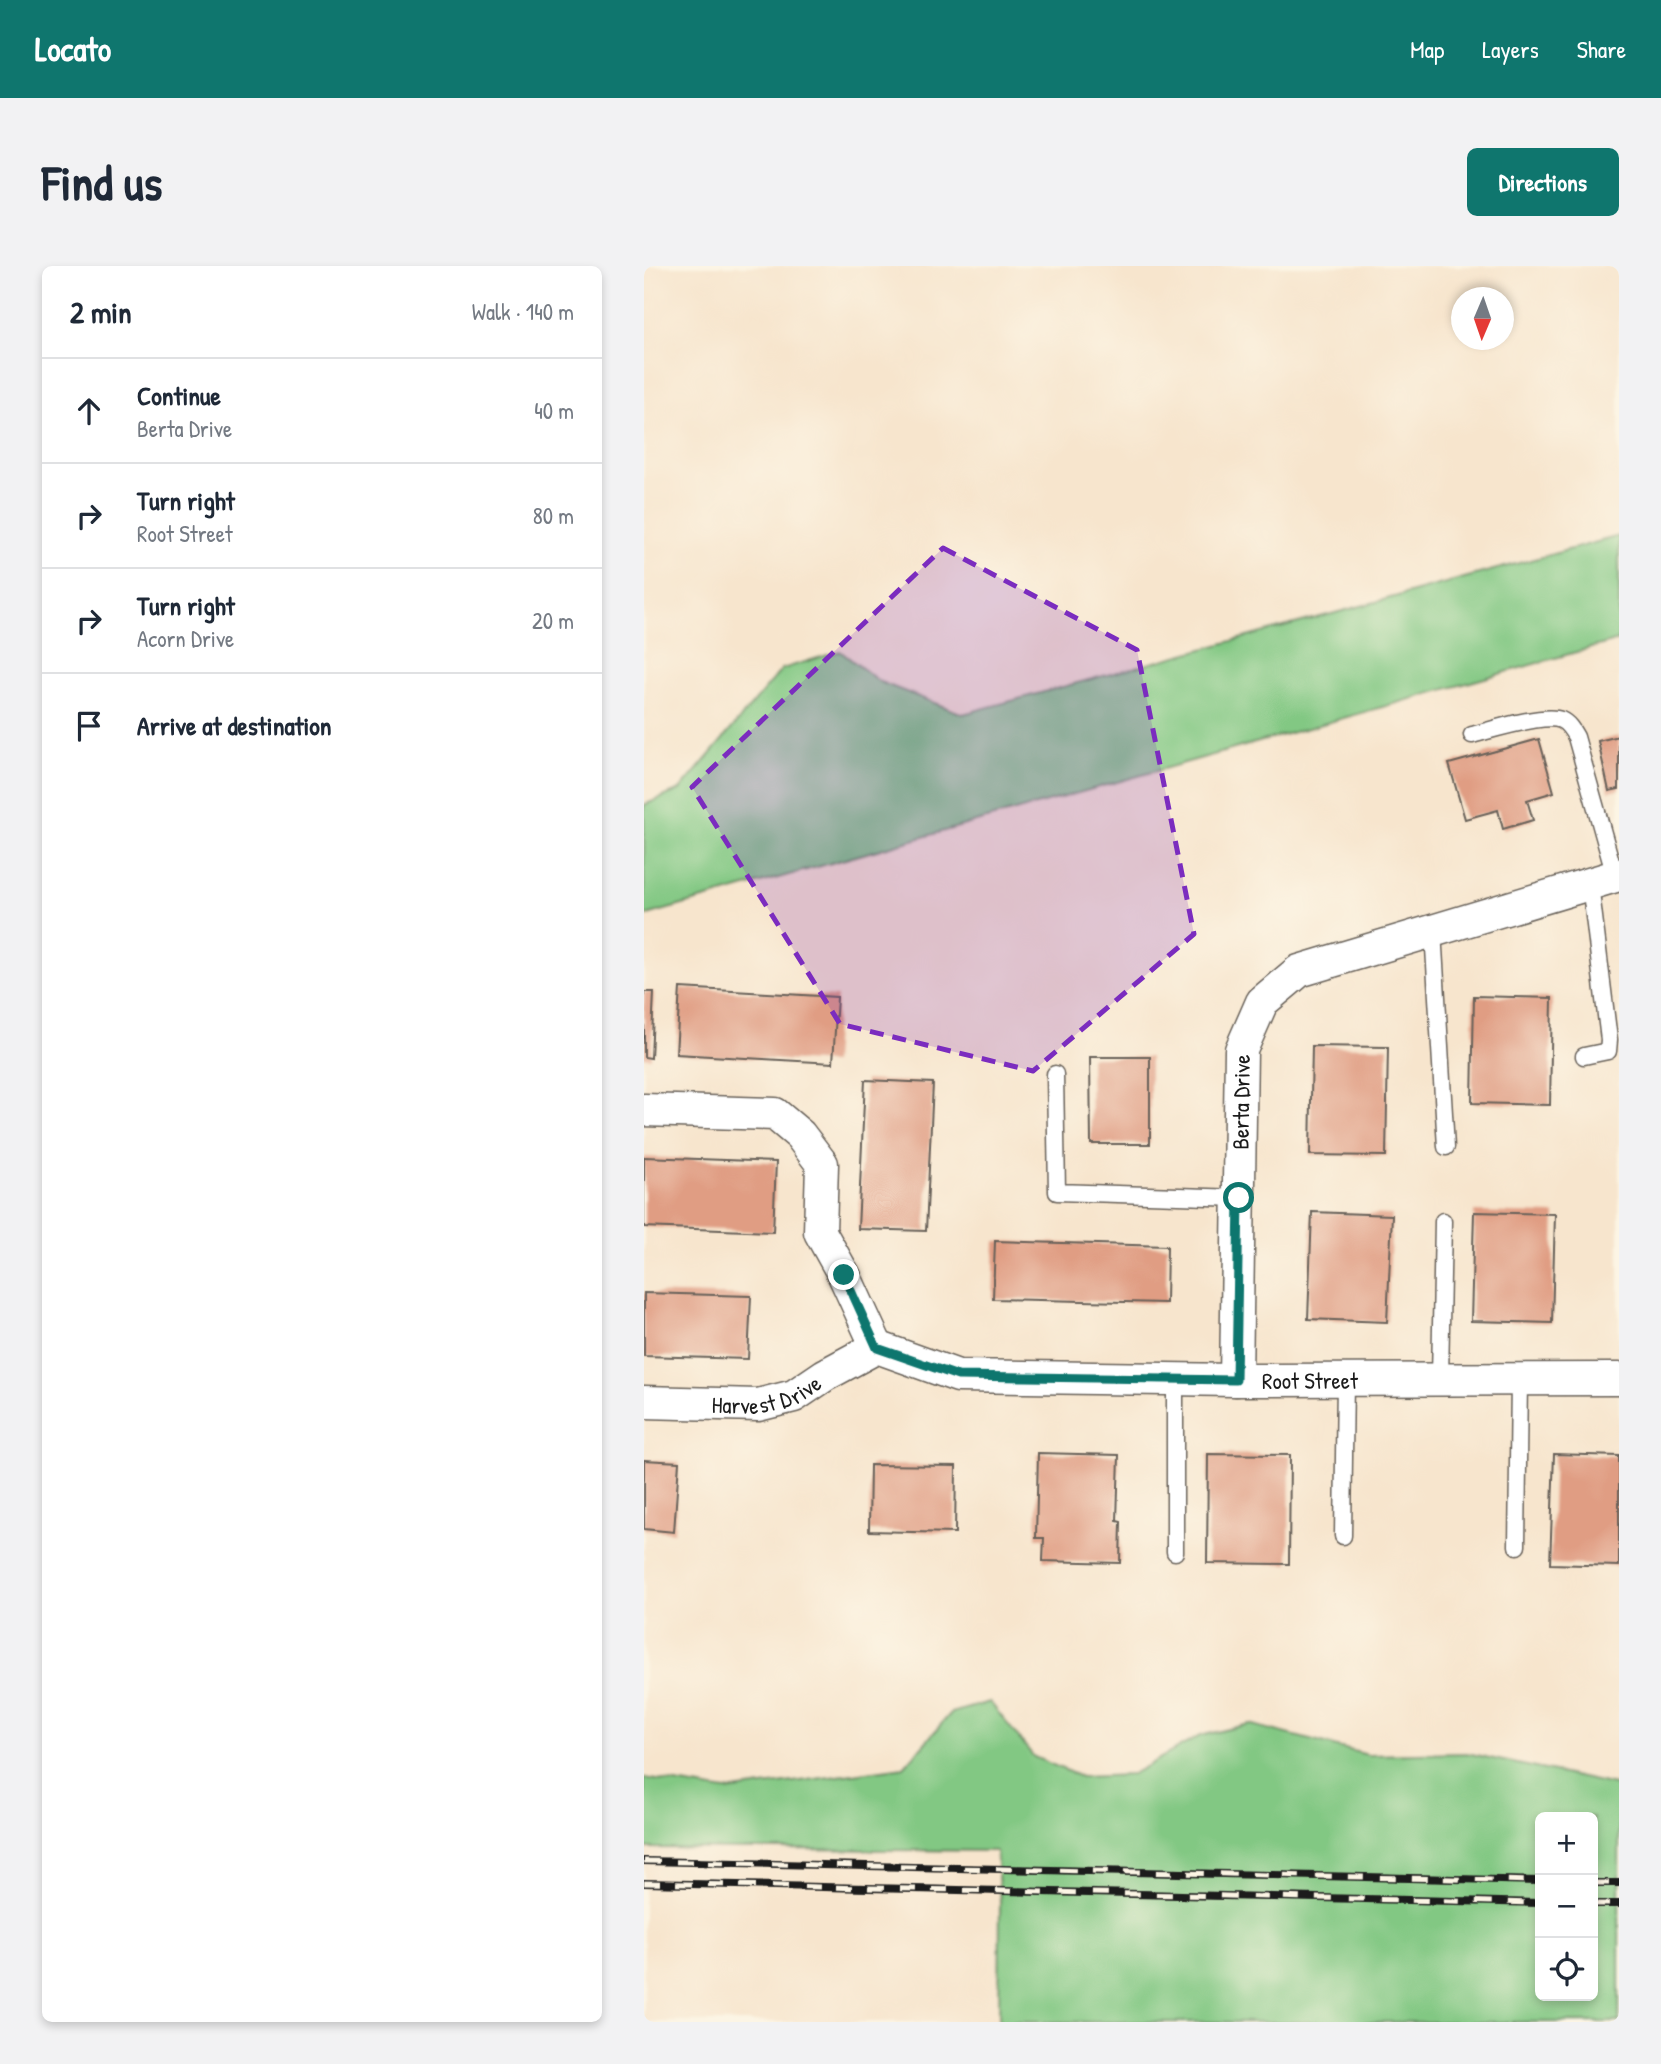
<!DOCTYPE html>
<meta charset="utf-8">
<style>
:root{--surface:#fff;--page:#f2f2f3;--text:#1f2937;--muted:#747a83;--line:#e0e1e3;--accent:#0f766e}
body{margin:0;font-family:"Patrick Hand",sans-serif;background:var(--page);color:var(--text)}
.controls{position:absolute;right:21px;bottom:21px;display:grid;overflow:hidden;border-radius:10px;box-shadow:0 4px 10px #0003}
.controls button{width:63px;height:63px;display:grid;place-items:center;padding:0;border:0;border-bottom:2px solid var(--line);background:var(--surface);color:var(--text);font:35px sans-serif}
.compass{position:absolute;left:807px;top:21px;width:63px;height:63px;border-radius:50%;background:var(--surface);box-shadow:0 4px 10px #0003;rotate:182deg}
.stop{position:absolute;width:21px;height:21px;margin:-16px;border:5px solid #0f766e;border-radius:50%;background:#fff}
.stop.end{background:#0f766e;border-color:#fff;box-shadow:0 2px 7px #0008}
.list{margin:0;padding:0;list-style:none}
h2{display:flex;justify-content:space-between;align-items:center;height:91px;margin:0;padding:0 28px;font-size:30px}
h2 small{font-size:23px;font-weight:400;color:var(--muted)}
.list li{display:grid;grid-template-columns:46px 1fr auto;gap:21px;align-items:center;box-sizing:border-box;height:105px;padding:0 28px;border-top:2px solid var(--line)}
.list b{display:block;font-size:26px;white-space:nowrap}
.list p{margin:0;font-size:23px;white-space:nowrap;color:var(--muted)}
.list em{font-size:23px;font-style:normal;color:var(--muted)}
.icon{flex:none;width:38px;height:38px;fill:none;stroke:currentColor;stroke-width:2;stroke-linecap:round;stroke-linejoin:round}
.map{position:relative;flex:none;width:975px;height:1756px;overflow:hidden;border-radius:10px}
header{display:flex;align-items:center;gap:42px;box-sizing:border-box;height:98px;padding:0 35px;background:var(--accent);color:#fff}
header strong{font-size:33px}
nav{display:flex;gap:38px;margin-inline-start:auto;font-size:24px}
.intro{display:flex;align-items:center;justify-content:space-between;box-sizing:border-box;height:168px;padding:0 42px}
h1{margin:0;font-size:49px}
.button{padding:18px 32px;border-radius:10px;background:var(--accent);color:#fff;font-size:24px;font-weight:700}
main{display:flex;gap:42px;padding:0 42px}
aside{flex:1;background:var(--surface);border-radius:10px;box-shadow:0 4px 10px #0003}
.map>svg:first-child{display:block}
</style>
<header>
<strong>Locato</strong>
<nav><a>Map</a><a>Layers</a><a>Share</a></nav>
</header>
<div class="intro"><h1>Find us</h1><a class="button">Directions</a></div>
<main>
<aside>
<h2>2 min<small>Walk · 140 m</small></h2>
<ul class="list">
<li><svg class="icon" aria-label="ahead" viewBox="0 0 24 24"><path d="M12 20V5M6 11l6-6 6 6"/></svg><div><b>Continue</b><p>Berta Drive</p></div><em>40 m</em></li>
<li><svg class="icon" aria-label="right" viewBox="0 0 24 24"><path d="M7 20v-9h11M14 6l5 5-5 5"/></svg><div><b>Turn right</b><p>Root Street</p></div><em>80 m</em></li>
<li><svg class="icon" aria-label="right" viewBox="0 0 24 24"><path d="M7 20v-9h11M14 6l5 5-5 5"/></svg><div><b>Turn right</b><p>Acorn Drive</p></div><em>20 m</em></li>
<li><svg class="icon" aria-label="arrive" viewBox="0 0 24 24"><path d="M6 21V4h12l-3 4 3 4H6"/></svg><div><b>Arrive at destination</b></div></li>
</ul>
</aside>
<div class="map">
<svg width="975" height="1756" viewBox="0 0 975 1756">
<rect width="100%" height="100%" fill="#fcf5e5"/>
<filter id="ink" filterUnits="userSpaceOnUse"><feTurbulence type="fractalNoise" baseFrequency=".0143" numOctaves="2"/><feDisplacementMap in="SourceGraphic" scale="14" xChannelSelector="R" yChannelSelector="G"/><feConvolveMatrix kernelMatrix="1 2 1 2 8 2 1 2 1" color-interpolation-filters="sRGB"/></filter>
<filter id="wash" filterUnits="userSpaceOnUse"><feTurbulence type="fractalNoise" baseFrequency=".00686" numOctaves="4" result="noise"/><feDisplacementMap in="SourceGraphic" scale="28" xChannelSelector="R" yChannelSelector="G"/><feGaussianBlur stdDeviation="1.57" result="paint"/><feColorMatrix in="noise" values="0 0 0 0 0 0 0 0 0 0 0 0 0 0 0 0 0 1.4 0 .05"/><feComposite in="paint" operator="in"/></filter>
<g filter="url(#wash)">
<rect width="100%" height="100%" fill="#f7e5cd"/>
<g fill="#82c883" stroke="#4f7250" stroke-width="2" fill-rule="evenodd">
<path d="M975,270V374L0,650V539L36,524L138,403L196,385L236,416L319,448Z"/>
<path d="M346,1436L390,1491L437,1511L486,1509L556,1470L605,1458L724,1489L823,1487L975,1520V1756H355L356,1635L352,1585L0,1582V1512L82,1525L260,1501L307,1447ZM896,1551H949V1730H896Z"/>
</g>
<g id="blocks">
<g fill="#e09d83">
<path d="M975,470V523L965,525L954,475Z"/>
<path d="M895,473L910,526L883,534L889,554L859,563L854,544L821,553L805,498Z"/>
<path d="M36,722L193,731L189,797L32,788Z"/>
<path d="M0,726H10L7,792L0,791Z"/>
<path d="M830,730L908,732L906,839L828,837Z"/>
<path d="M668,780L744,781L742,890L666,889Z"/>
<path d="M446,791H506V878H447Z"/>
<path d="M221,814L289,817L282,965L214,963Z"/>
<path d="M0,891L132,896L129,966L0,961Z"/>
<path d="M668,946L748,949L743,1056L664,1053Z"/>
<path d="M830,946L911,948L908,1057L827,1055Z"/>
<path d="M351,975L523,980L522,1037L349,1033Z"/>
<path d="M0,1027L107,1030L104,1093L0,1090Z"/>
<path d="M394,1187L475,1189L473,1255L477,1256L476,1297L399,1295L400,1272H392Z"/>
<path d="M564,1188L646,1189L645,1298L563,1297Z"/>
<path d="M910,1188L975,1190V1300L906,1298Z"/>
<path d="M0,1194L35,1196L30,1266L0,1263Z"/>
<path d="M226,1199L312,1200L311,1267L225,1265Z"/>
</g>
</g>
</g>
<g filter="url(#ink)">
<use href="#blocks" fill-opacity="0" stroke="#69625a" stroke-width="2"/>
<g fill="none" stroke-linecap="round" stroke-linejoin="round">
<defs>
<g id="service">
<path d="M828,469C847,464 900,447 917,454C924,457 928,464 932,471L971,610"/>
<path d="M789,665L802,881"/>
<path d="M940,790L964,785L965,774L946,618"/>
<path d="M411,808L413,926L595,932"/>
<path d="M531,1112V1286"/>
<path d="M796,1113L799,955"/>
<path d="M699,1270L701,1113"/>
<path d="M873,1280L875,1113"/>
</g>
<g id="minor">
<path d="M0,844L131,848L156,869L178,898L176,966L200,1009L233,1081"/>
<path id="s1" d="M233,1081L314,1110L592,1114L975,1113"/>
<path id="s2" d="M592,1114L597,784L618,736L655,705L975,609"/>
<path id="s3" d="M0,1136L114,1139L150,1130L181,1109L233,1081"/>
</g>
</defs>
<use href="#service" stroke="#69625a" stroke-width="19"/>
<use href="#minor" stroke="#69625a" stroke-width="35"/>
<use href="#service" stroke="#fff" stroke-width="16"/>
<use href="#minor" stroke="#fff" stroke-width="32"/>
<defs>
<g id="rail">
<path d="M0,1595L896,1615"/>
<path d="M0,1617L896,1637"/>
<path d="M949,1617H975"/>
<path d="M949,1638H975"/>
</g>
</defs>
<use href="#rail" stroke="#1c1c1c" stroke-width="8"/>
<use href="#rail" stroke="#fcf5e5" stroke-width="5" stroke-dasharray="16" stroke-linecap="butt"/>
</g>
</g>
<g fill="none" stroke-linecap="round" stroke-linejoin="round" filter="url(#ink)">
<path stroke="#0f766e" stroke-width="9" d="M200,1009L233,1082L314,1110L592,1114L595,932"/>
</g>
<path fill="#7b2cbf" fill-opacity="0.2" stroke="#7b2cbf" stroke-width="5" stroke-dasharray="14 9" stroke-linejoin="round" d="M299,282L493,384L550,668L389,805L196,758L48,521Z"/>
<g text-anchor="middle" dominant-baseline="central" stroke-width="6" stroke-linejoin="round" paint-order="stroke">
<g font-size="23" fill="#1c1c1c" stroke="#fcf5e5">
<text stroke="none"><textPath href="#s2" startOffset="278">Berta Drive</textPath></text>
<text stroke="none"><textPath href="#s1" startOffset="438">Root Street</textPath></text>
<text stroke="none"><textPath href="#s3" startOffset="124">Harvest Drive</textPath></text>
</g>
</g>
</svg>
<div class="controls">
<button>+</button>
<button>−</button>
<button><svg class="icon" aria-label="locate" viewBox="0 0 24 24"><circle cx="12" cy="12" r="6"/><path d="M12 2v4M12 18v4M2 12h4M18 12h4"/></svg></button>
</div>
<svg class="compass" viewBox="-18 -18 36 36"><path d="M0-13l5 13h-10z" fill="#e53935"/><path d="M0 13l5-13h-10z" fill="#747a83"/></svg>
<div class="stop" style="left:595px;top:932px"></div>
<div class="stop end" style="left:200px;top:1009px"></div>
</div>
</main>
